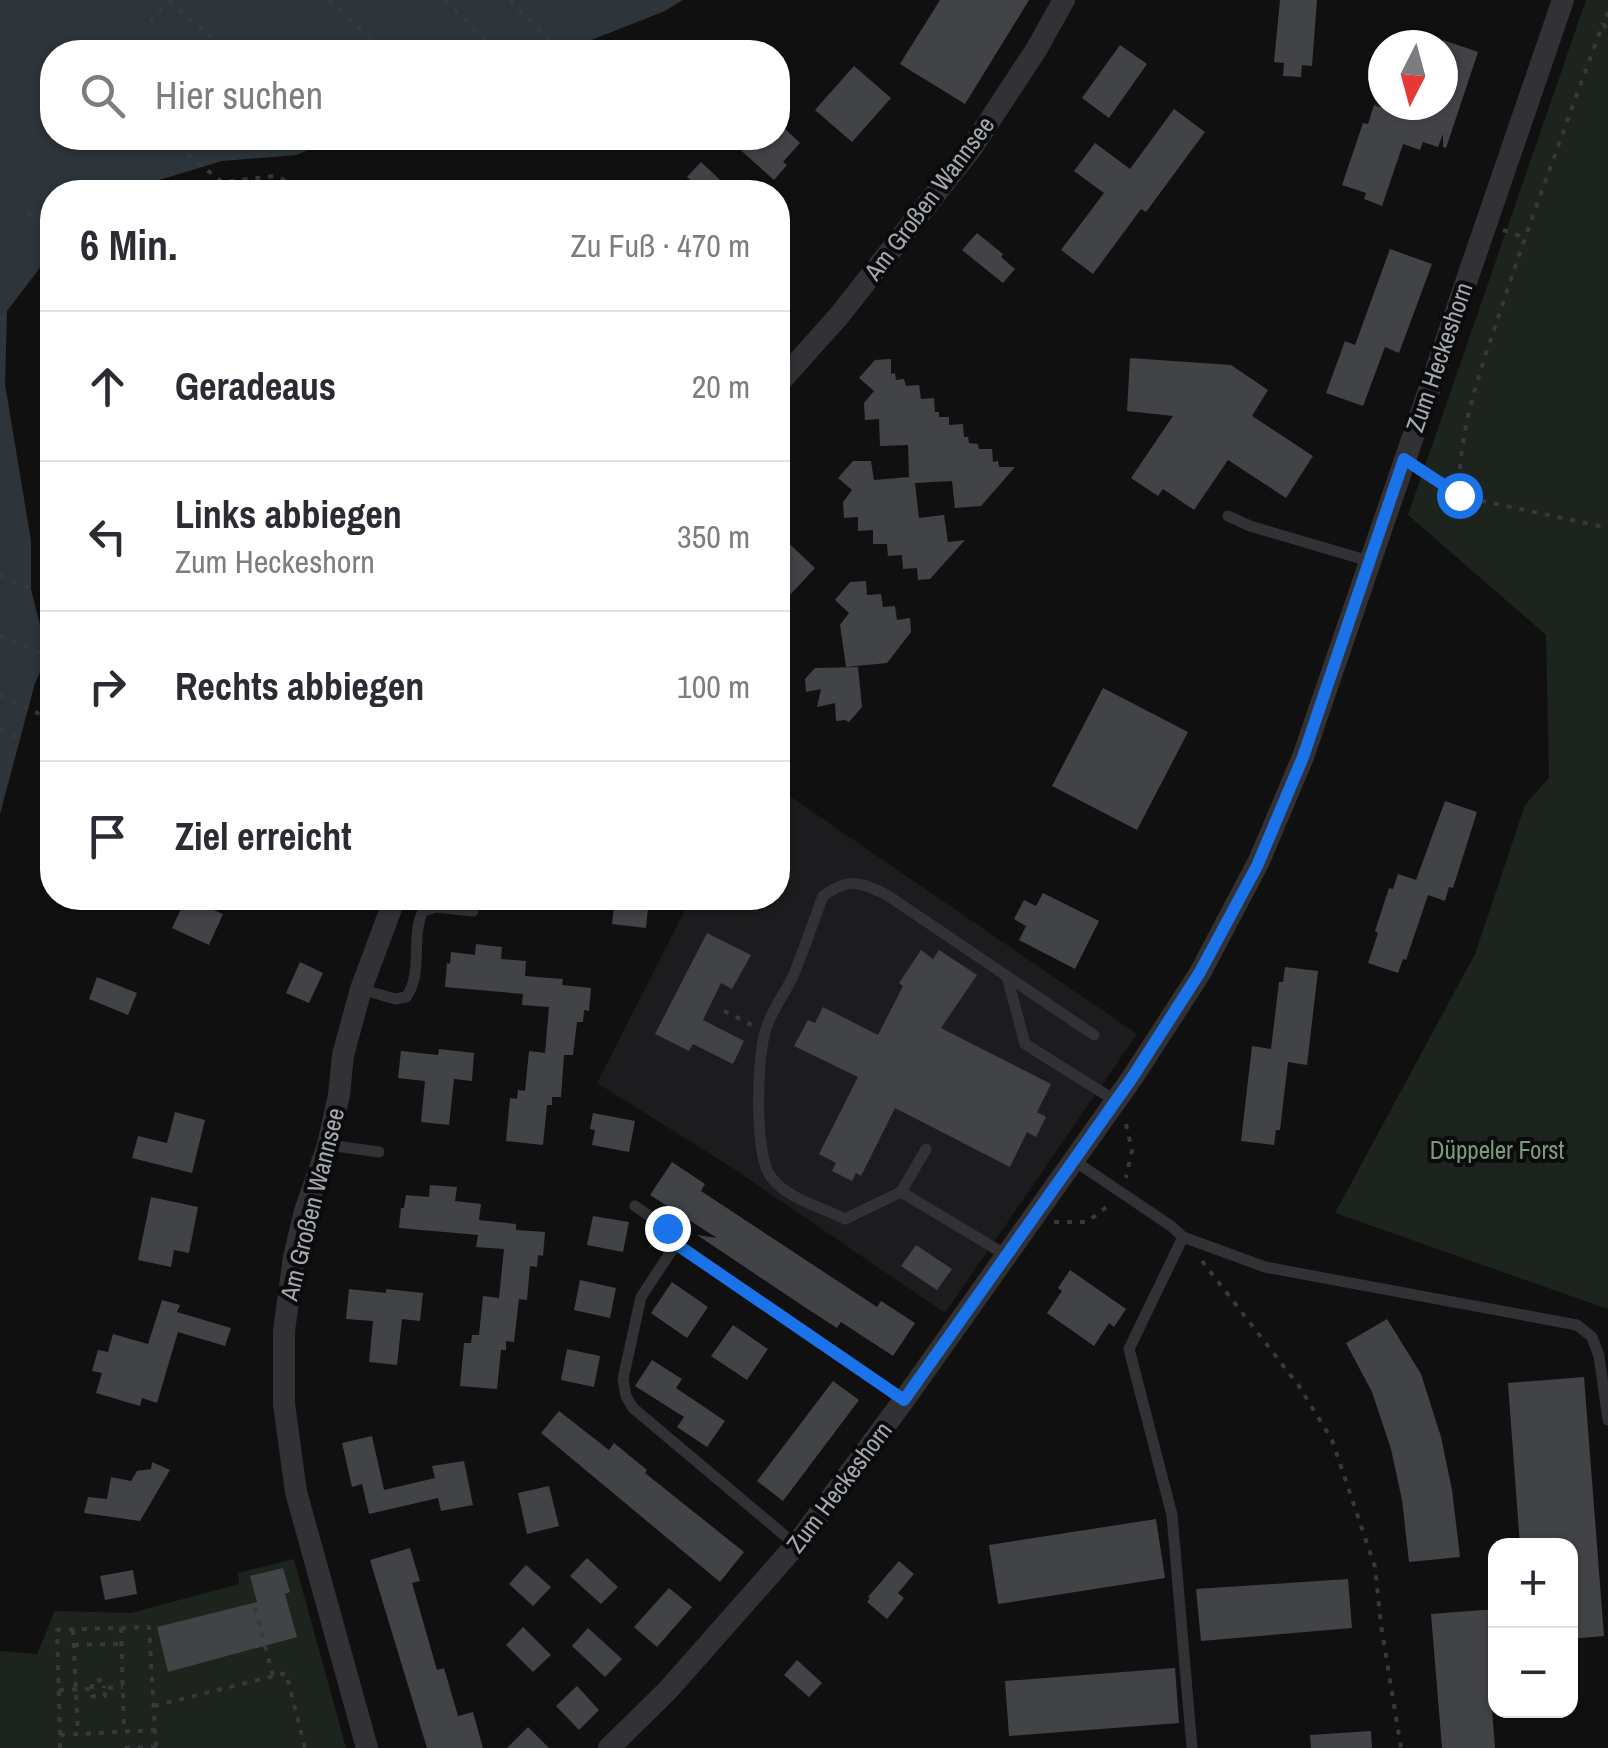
<!DOCTYPE html>
<html lang="de">
<meta charset="utf-8">
<style>
:root{--surface:#fff;--page:#f7f7f7;--text:#2b2b33;--muted:#7c7c81;--line:#e1e1e2}
body{margin:0;font-family:"Archivo Narrow",sans-serif;background:var(--page);color:var(--text)}
.controls{position:absolute;right:30px;bottom:30px;display:grid;overflow:hidden;border-radius:20px;box-shadow:0 2px 8px #0004}
.controls button{width:90px;height:90px;display:grid;place-items:center;padding:0;border:0;border-bottom:2px solid var(--line);background:var(--surface);color:var(--text);font:50px sans-serif}
.compass{position:absolute;left:1368px;top:30px;width:90px;height:90px;border-radius:50%;background:var(--surface);box-shadow:0 2px 8px #0004;rotate:186deg}
.stop{position:absolute;width:30px;height:30px;margin:-22px;border:8px solid #1a73e8;border-radius:50%;background:#fff}
.stop.end{background:#1a73e8;border-color:#fff;box-shadow:0 2px 10px #0008}
.list{margin:0;padding:0;list-style:none}
h2{display:flex;justify-content:space-between;align-items:center;height:130px;margin:0;padding:0 40px;font-size:42px}
h2 small{font-size:32px;font-weight:400;color:var(--muted)}
.list li{display:grid;grid-template-columns:65px 1fr auto;gap:30px;align-items:center;box-sizing:border-box;height:150px;padding:0 40px;border-top:2px solid var(--line)}
.list b{display:block;font-size:38px;white-space:nowrap}
.list p{margin:0;font-size:32px;white-space:nowrap;color:var(--muted)}
.list em{font-size:32px;font-style:normal;color:var(--muted)}
.icon{flex:none;width:55px;height:55px;fill:none;stroke:currentColor;stroke-width:2;stroke-linecap:round;stroke-linejoin:round}
.map{position:relative;flex:none;width:1608px;height:1748px;overflow:hidden}
.search{position:absolute;background:var(--surface);box-shadow:0 2px 8px #0004;left:40px;top:40px;width:750px;height:110px;display:flex;align-items:center;gap:25px;box-sizing:border-box;padding:0 35px;border-radius:40px;color:var(--muted);font-size:38px}
.panel{position:absolute;background:var(--surface);box-shadow:0 2px 8px #0004;left:40px;top:180px;width:750px;height:730px;border-radius:40px}
.map>svg:first-child{display:block}
</style>
<div class="map">
<svg width="1608" height="1748" viewBox="0 0 1608 1748">
<rect width="100%" height="100%" fill="#101011"/>
<path fill="#1c1c1e" d="M785,793L1137,1034L945,1313L731,1167L597,1083L685,910L696,898H778V802Z"/>
<g fill="#1d231d">
<path d="M1586,0H1608V1309L1335,1213L1475,954L1525,805L1549,778L1546,635L1408,515Z"/>
<path d="M294,1559L346,1748H0V1651L37,1654L55,1611L131,1613L239,1584L238,1573Z"/>
</g>
<path fill="#2d353a" d="M0,0H683L665,11L561,52H52V138H339L296,155L222,161L133,188L127,192H52V252L7,311L5,384L31,541V589L48,656L35,683L0,814Z"/>
<g fill="#424347">
<path d="M940,0H1029L965,104L900,64Z"/>
<path d="M1280,0H1317L1312,66L1302,65L1301,77L1283,76L1284,63L1274,62Z"/>
<path d="M1443,40L1478,52L1446,148L1443,147V134L1438,147L1423,142L1420,150L1403,144L1382,206L1364,199L1366,193L1342,185L1363,123L1368,124L1374,105L1409,116L1413,105H1443Z"/>
<path d="M1120,45L1147,64L1109,118L1082,98Z"/>
<path d="M854,66L891,98L852,142L815,110Z"/>
<path d="M1174,109L1205,132L1146,212L1141,209L1093,274L1061,250L1104,193L1074,171L1095,143L1130,169Z"/>
<path d="M778,122L800,143L783,162L787,165L774,180L727,138H778Z"/>
<path d="M701,162L733,192H704L687,177Z"/>
<path d="M977,233L1003,254L1001,257L1015,269L1003,283L962,250Z"/>
<path d="M1390,249L1432,264L1399,353L1385,347L1363,406L1326,393L1345,341L1355,345Z"/>
<path d="M1130,358L1231,365L1268,390L1252,416L1313,456L1286,498L1228,460L1194,510L1163,489L1158,496L1131,478L1173,416L1127,411Z"/>
<path d="M891,359V374L895,373L896,380L904,379L906,386L919,385L921,399L934,398L935,412H939V417H949V425L963,424L964,437H968L969,443L978,444L979,449H992L993,462L998,461L999,467H1015L981,506L955,508L952,481L915,483L919,518L944,515L948,542L965,540L930,579L918,580L917,568L903,569L902,555L888,556L887,544H873V530L858,531V517L844,518L843,502L852,490L838,478L853,461H871L874,480L909,477L908,445L880,446L879,419L865,420L864,403L874,391L859,378L875,360Z"/>
<path d="M778,533L815,568L778,608Z"/>
<path d="M866,581L867,595L881,594L883,607L895,606L897,620L910,618L911,632L887,663L846,667L840,625L849,613L835,600L850,582Z"/>
<path d="M858,667L862,707L849,722L845,720L836,721L835,703L817,707L821,689L806,692L805,679L815,668Z"/>
<path d="M1103,688L1188,732L1137,830L1052,786Z"/>
<path d="M1445,801L1477,812L1453,888L1449,887L1445,901L1428,895L1406,960L1403,959L1398,973L1368,963L1378,933L1375,931L1389,888L1393,889L1398,874L1416,880Z"/>
<path d="M1043,893L1099,921L1075,969L1019,940L1026,926L1014,919L1024,900L1036,906Z"/>
<path d="M186,898L223,914L209,945L172,928Z"/>
<path d="M615,898H649L646,928L612,924Z"/>
<path d="M707,933L751,955L732,989L721,983L703,1020L744,1041L733,1064L693,1044L689,1051L655,1034Z"/>
<path d="M476,944L502,947L501,959L526,961L525,976L563,979L562,985L591,988L589,1011L584,1010L583,1022H577L573,1055H564L561,1097H552V1105H547L543,1145L506,1141L510,1098L517,1099L518,1090L525,1091L529,1051L545,1053L549,1007L522,1005L523,994L445,987L447,963L450,964L451,952L475,955Z"/>
<path d="M921,950L933,959L939,950L977,975L941,1028L1051,1084L1037,1112L1046,1117L1036,1137L1027,1132L1010,1167L895,1108L861,1176L856,1173L852,1181L832,1171L836,1163L819,1154L858,1077L794,1046L808,1020L815,1023L823,1007L878,1035L903,986L899,983Z"/>
<path d="M300,962L323,973L309,1003L286,993Z"/>
<path d="M1285,967L1318,971L1307,1065L1288,1062L1280,1130H1276L1274,1145L1241,1141L1252,1046L1271,1049L1279,982H1283Z"/>
<path d="M97,977L137,993L128,1015L89,999Z"/>
<path d="M439,1049L474,1053L472,1081L454,1079L449,1125L421,1122L425,1081L398,1078L401,1051L438,1055Z"/>
<path d="M175,1112L205,1120L192,1173L132,1158L138,1136L167,1143Z"/>
<path d="M593,1113L635,1121L629,1152L592,1145L595,1130L590,1129Z"/>
<path d="M672,1162L705,1184L701,1191L877,1307L881,1301L915,1323L893,1356L841,1322L837,1328L803,1306L697,1235L717,1238L650,1195Z"/>
<path d="M430,1185L457,1187L455,1201L481,1204L479,1220L516,1224V1230L545,1232L543,1256L538,1255L537,1267L530,1266L527,1300L519,1299L514,1342L506,1341V1350H501L497,1389L460,1386L464,1343H471L472,1335H479L483,1296L499,1298L504,1249L476,1247L478,1235L399,1228L401,1208H404L406,1195L429,1197Z"/>
<path d="M151,1197L198,1207L189,1253L174,1250L171,1267L138,1260Z"/>
<path d="M593,1216L629,1222L623,1252L587,1245Z"/>
<path d="M916,1245L952,1269L937,1290L901,1266Z"/>
<path d="M1070,1270L1126,1309L1114,1327L1109,1323L1094,1346L1047,1313L1062,1291L1058,1288Z"/>
<path d="M580,1280L616,1288L610,1318L574,1310Z"/>
<path d="M672,1282L708,1307L687,1338L651,1313Z"/>
<path d="M349,1289L386,1293V1289L423,1293L420,1321L402,1319L397,1365L369,1362L373,1321L346,1319Z"/>
<path d="M162,1300L180,1305L177,1312L231,1328L225,1346L178,1332L157,1403L142,1398L140,1406L96,1393L102,1373L92,1371L98,1350L108,1352L113,1334L148,1344Z"/>
<path d="M1387,1319L1421,1374L1441,1437L1452,1490L1460,1557L1409,1562L1402,1500L1391,1449L1372,1392L1346,1343Z"/>
<path d="M733,1325L768,1349L747,1380L711,1356Z"/>
<path d="M567,1349L600,1356L594,1387L561,1380Z"/>
<path d="M652,1360L682,1379L676,1388L725,1421L707,1447L677,1427L684,1417L635,1386Z"/>
<path d="M1584,1377L1604,1636L1570,1639V1546H1520L1508,1383Z"/>
<path d="M833,1381L859,1400L783,1501L757,1481Z"/>
<path d="M559,1411L609,1450L614,1443L647,1470L645,1473L744,1552L720,1582L541,1433Z"/>
<path d="M372,1436L384,1490L435,1478L432,1466L464,1461L473,1505L441,1511L438,1498L369,1514L362,1484L352,1487L342,1443Z"/>
<path d="M152,1462L170,1470L140,1521L84,1513L88,1497L107,1499L111,1477L131,1481L137,1471L151,1469Z"/>
<path d="M549,1486L559,1526L527,1534L518,1493Z"/>
<path d="M1156,1519L1165,1578L998,1604L989,1545Z"/>
<path d="M410,1548L420,1581L412,1583L437,1670L444,1668L458,1716L473,1712L483,1748H427L370,1560Z"/>
<path d="M587,1558L618,1587L601,1604L570,1576Z"/>
<path d="M899,1561L914,1574L898,1593L904,1598L887,1619L867,1602L870,1598L868,1597Z"/>
<path d="M526,1565L551,1587L533,1606L509,1584Z"/>
<path d="M283,1568L290,1592L285,1594L297,1637L168,1672L157,1627L257,1602L250,1576Z"/>
<path d="M133,1570L137,1594L105,1600L100,1576Z"/>
<path d="M1348,1579L1352,1628L1201,1641L1196,1589Z"/>
<path d="M669,1588L692,1607L657,1647L634,1627Z"/>
<path d="M1496,1609V1656L1488,1657L1495,1748H1442L1431,1614Z"/>
<path d="M523,1627L551,1655L533,1672L506,1645Z"/>
<path d="M588,1628L622,1659L605,1677L572,1646Z"/>
<path d="M797,1660L822,1683L809,1697L784,1675Z"/>
<path d="M1175,1668L1179,1723L1009,1736L1005,1681Z"/>
<path d="M577,1686L599,1710L579,1730L556,1706Z"/>
<path d="M528,1727L549,1748H507Z"/>
<path d="M1371,1731L1372,1748H1311L1310,1735Z"/>
</g>
<g fill="none" stroke-linecap="round" stroke-linejoin="round">
<g stroke="#38393d" stroke-width="4" stroke-dasharray="5 8" stroke-linecap="butt">
<path d="M329,0L385,52"/>
<path d="M445,0L497,52"/>
<path d="M510,0L560,52"/>
<path d="M169,1L229,52"/>
<path d="M1608,12L1603,23L1608,32"/>
<path d="M150,21L170,0"/>
<path d="M306,47L312,52"/>
<path d="M167,138L222,182L274,176L284,180L294,192"/>
<path d="M329,138L332,140"/>
<path d="M153,192L159,189L163,192"/>
<path d="M27,213L52,230"/>
<path d="M1503,230L1523,237"/>
<path d="M0,318L7,319"/>
<path d="M1424,472L1460,496L1608,528"/>
<path d="M1459,495C1459,424 1481,370 1503,303C1534,209 1569,117 1603,23"/>
<path d="M0,575L31,589"/>
<path d="M0,636L52,658"/>
<path d="M0,695L52,720"/>
<path d="M0,729L21,739"/>
<path d="M724,1011L752,1025"/>
<path d="M1126,1124L1132,1150L1126,1178"/>
<path d="M1054,1222H1087L1109,1205"/>
<path d="M1202,1261L1299,1386L1332,1440L1375,1567L1381,1625L1401,1748"/>
<path d="M255,1608L273,1676"/>
<path d="M121,1628L124,1732"/>
<path d="M73,1630L78,1734"/>
<path d="M74,1645L121,1644"/>
<path d="M92,1689V1681L104,1680V1688"/>
<path d="M59,1690L92,1689V1696H105L104,1688L123,1687"/>
<path d="M154,1706L286,1673L305,1748"/>
<path d="M60,1735L57,1630L149,1627L156,1748"/>
<path d="M60,1748V1735L155,1730"/>
<path d="M125,1748L156,1747"/>
</g>
<g stroke="#323236" stroke-width="11">
<path d="M1228,516L1250,526L1369,561"/>
<path d="M1007,976L1025,1044L1116,1101"/>
<path d="M361,989L395,999L406,997C424,973 410,937 423,911L436,907L473,911"/>
<path d="M328,1145L379,1152"/>
<path d="M926,1149L901,1192L1006,1255"/>
<path d="M1073,1160L1171,1226L1183,1237"/>
<path d="M901,1192L845,1219C822,1207 787,1199 771,1177C754,1155 757,1060 765,1032C770,1012 785,994 793,976C804,950 813,922 823,896C849,877 860,882 887,895L1094,1035"/>
<path d="M635,1206L667,1228L676,1244L904,1400"/>
<path d="M676,1244L641,1297L623,1379L626,1396L633,1408L796,1545"/>
<path d="M1192,1748L1172,1515L1129,1349L1183,1237L1265,1267L1577,1325L1592,1337L1599,1356L1608,1420"/>
</g>
<g stroke="#323236" stroke-width="22">
<path d="M778,384L838,317L971,149L1036,50L1064,0"/>
<path d="M367,1748L296,1492L284,1404V1331L294,1257L305,1211L328,1145L339,1095L343,1055L361,989L395,898"/>
<path d="M609,1748L668,1690L796,1545L904,1400L1132,1078L1200,973L1259,861L1303,757L1563,0"/>
</g>
</g>
<g fill="none" stroke-linecap="round" stroke-linejoin="round">
<path stroke="#1a73e8" stroke-width="12" d="M667,1228L676,1244L904,1400L1132,1078L1200,972L1257,866L1303,757L1404,459L1459,495"/>
</g>
<g text-anchor="middle" dominant-baseline="central" stroke-width="8" stroke-linejoin="round" paint-order="stroke">
<g font-size="25" fill="#a3a8b1" stroke="#0b0b0c">
<text transform="translate(929 198) rotate(-53)">Am Großen Wannsee</text>
<text transform="translate(1439 357) rotate(-71)">Zum Heckeshorn</text>
<text transform="translate(312 1204) rotate(-76)">Am Großen Wannsee</text>
<text transform="translate(839 1487) rotate(-53)">Zum Heckeshorn</text>
</g>
<g font-size="25" fill="#7b9a7c" stroke="#0b0b0c">
<text x="1497" y="1150">Düppeler Forst</text>
</g>
</g>
</svg>
<div class="controls">
<button>+</button>
<button>−</button>
</div>
<svg class="compass" viewBox="-18 -18 36 36"><path d="M0-13l5 13h-10z" fill="#e53935"/><path d="M0 13l5-13h-10z" fill="#7c7c81"/></svg>
<div class="stop" style="left:1459px;top:495px"></div>
<div class="stop end" style="left:667px;top:1228px"></div>
<div class="search"><svg class="icon" aria-label="search" viewBox="0 0 24 24"><circle cx="10" cy="10" r="6"/><path d="M15 15l6 6"/></svg>Hier suchen</div>
<section class="panel">
<h2>6 Min.<small>Zu Fuß · 470 m</small></h2>
<ul class="list">
<li><svg class="icon" aria-label="ahead" viewBox="0 0 24 24"><path d="M12 20V5M6 11l6-6 6 6"/></svg><div><b>Geradeaus</b></div><em>20 m</em></li>
<li><svg class="icon" aria-label="left" viewBox="0 0 24 24"><path d="M17 20v-9H6M10 6l-5 5 5 5"/></svg><div><b>Links abbiegen</b><p>Zum Heckeshorn</p></div><em>350 m</em></li>
<li><svg class="icon" aria-label="right" viewBox="0 0 24 24"><path d="M7 20v-9h11M14 6l5 5-5 5"/></svg><div><b>Rechts abbiegen</b></div><em>100 m</em></li>
<li><svg class="icon" aria-label="arrive" viewBox="0 0 24 24"><path d="M6 21V4h12l-3 4 3 4H6"/></svg><div><b>Ziel erreicht</b></div></li>
</ul>
</section>
</div>
